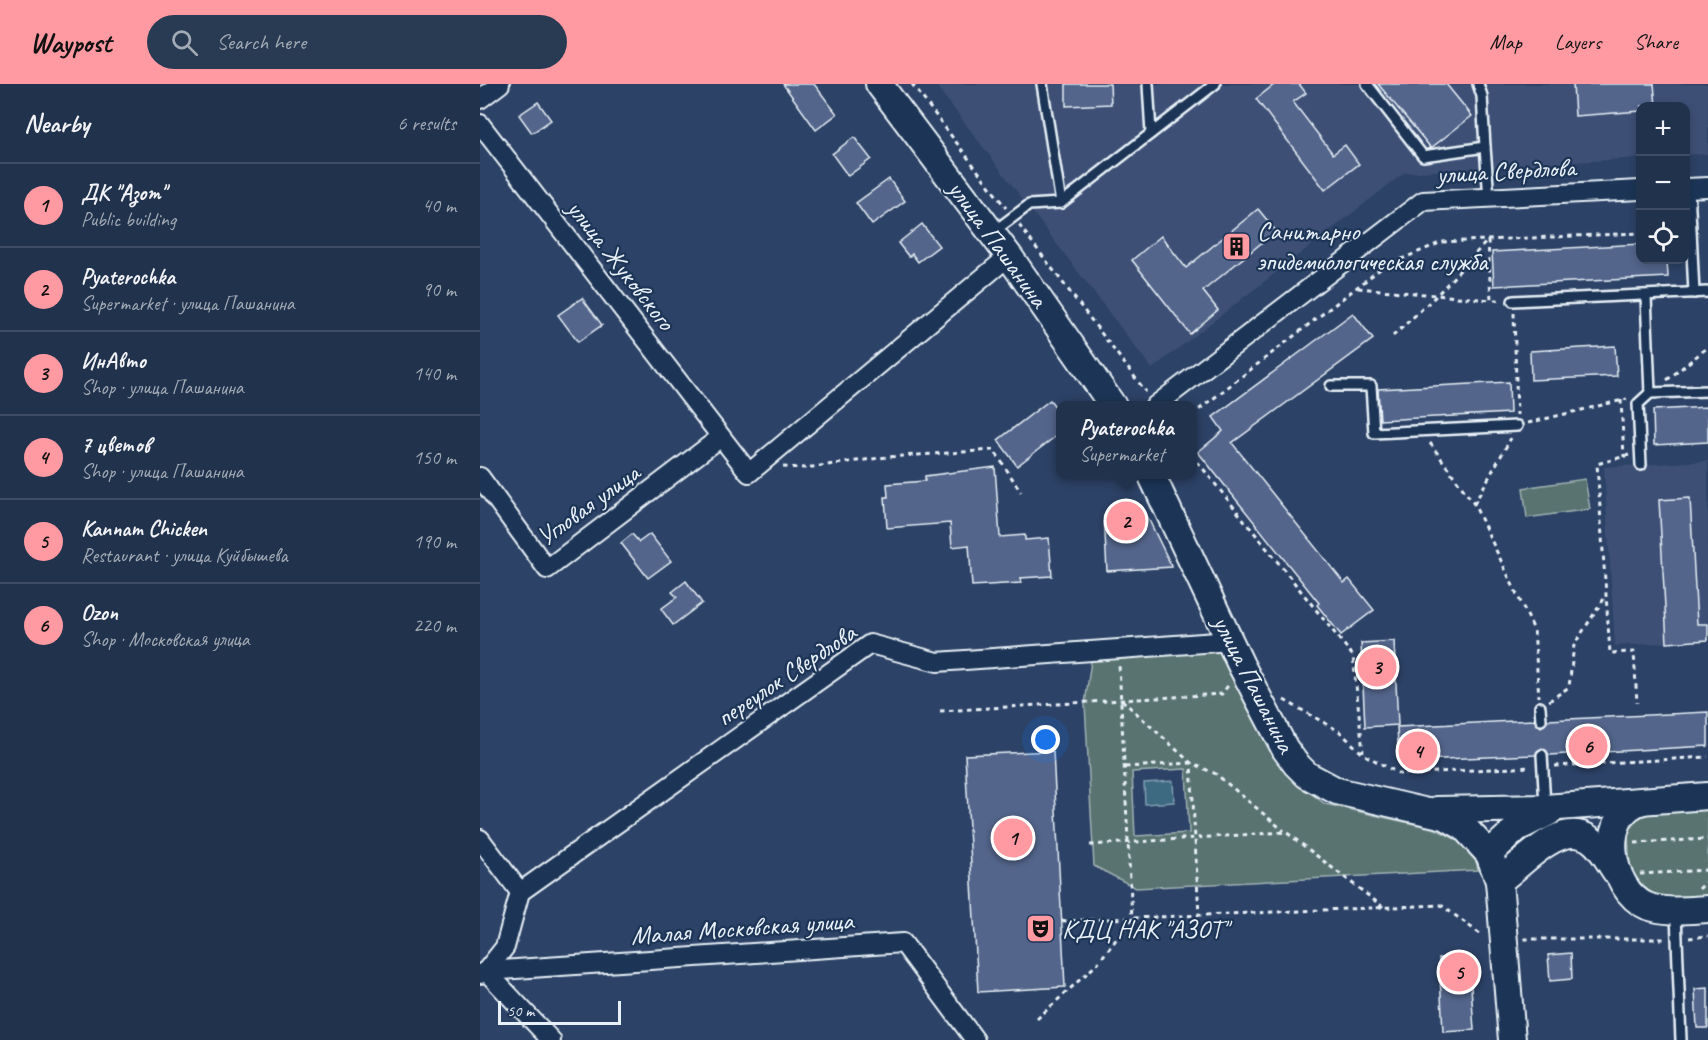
<!DOCTYPE html>
<meta charset="utf-8">
<style>
:root{--surface:#21324c;--page:#293a53;--text:#f1f3f6;--muted:#a2aab5;--line:#3e4d64;--accent:#ff9aa2}
body{margin:0;font-family:Caveat,sans-serif;background:var(--page);color:var(--text)}
.controls{position:absolute;right:18px;top:18px;display:grid;overflow:hidden;border-radius:12px;box-shadow:0 3px 9px #0003}
.controls button{width:54px;height:54px;display:grid;place-items:center;padding:0;border:0;border-bottom:2px solid var(--line);background:var(--surface);color:var(--text);font:30px sans-serif}
.scale{position:absolute;left:18px;bottom:15px;width:123px;box-sizing:border-box;padding-left:6px;border:3px solid #e8f1f8;border-top:0;font-size:16px;line-height:21px;white-space:nowrap;color:#e8f1f8;-webkit-text-stroke:4px #1d3557;paint-order:stroke}
.you{position:absolute;left:566px;top:656px;width:21px;height:21px;margin:-15px;border:4px solid #fff;border-radius:50%;background:#1a73e8;box-shadow:0 0 0 9px #1a73e833}
.badge{display:grid;place-items:center;width:39px;height:39px;border-radius:50%;background:var(--accent);color:#111;font-size:20px;font-weight:700}
.pin{position:absolute;translate:-50% -50%;border:3px solid #fff;box-shadow:0 2px 6px #0006}
.popup{position:absolute;left:576px;top:317px;width:141px;height:78px;box-sizing:border-box;display:grid;place-content:center;border-radius:12px;background:var(--surface);filter:drop-shadow(0 2px 4px #0005);font-size:20px;white-space:nowrap;color:var(--muted)}
.popup b{font-size:22px;color:var(--text)}
.popup::after{content:'';position:absolute;left:50%;top:100%;margin-left:-12px;border:12px solid transparent;border-top-color:var(--surface)}
.list{margin:0;padding:0;list-style:none}
h2{display:flex;justify-content:space-between;align-items:center;height:78px;margin:0;padding:0 24px;font-size:26px}
h2 small{font-size:20px;font-weight:400;color:var(--muted)}
.list li{display:grid;grid-template-columns:39px 1fr auto;gap:18px;align-items:center;box-sizing:border-box;height:84px;padding:0 24px;border-top:2px solid var(--line)}
.list b{display:block;font-size:22px;white-space:nowrap}
.list p{margin:0;font-size:20px;white-space:nowrap;color:var(--muted)}
.list em{font-size:20px;font-style:normal;color:var(--muted)}
.icon{flex:none;width:33px;height:33px;fill:none;stroke:currentColor;stroke-width:2;stroke-linecap:round;stroke-linejoin:round}
.map{position:relative;flex:none;width:1228px;height:956px;overflow:hidden}
header{display:flex;align-items:center;gap:36px;box-sizing:border-box;height:84px;padding:0 30px;background:var(--accent);color:#111}
header strong{font-size:28px}
nav{display:flex;gap:33px;margin-inline-start:auto;font-size:21px}
.search{width:420px;height:54px;background:var(--page);display:flex;align-items:center;gap:15px;box-sizing:border-box;padding:0 21px;border-radius:33px;color:var(--muted);font-size:22px}
main{display:flex}
aside{flex:1;background:var(--surface)}
.map>svg:first-child{display:block}
</style>
<header>
<strong>Waypost</strong>
<div class="search"><svg class="icon" aria-label="search" viewBox="0 0 24 24"><circle cx="10" cy="10" r="6"/><path d="M15 15l6 6"/></svg>Search here</div>
<nav><a>Map</a><a>Layers</a><a>Share</a></nav>
</header>
<main>
<aside>
<h2>Nearby<small>6 results</small></h2>
<ul class="list">
<li><span class="badge">1</span><div><b>ДК &quot;Азот&quot;</b><p>Public building</p></div><em>40 m</em></li>
<li><span class="badge">2</span><div><b>Pyaterochka</b><p>Supermarket · улица Пашанина</p></div><em>90 m</em></li>
<li><span class="badge">3</span><div><b>ИнАвто</b><p>Shop · улица Пашанина</p></div><em>140 m</em></li>
<li><span class="badge">4</span><div><b>7 цветов</b><p>Shop · улица Пашанина</p></div><em>150 m</em></li>
<li><span class="badge">5</span><div><b>Kannam Chicken</b><p>Restaurant · улица Куйбышева</p></div><em>190 m</em></li>
<li><span class="badge">6</span><div><b>Ozon</b><p>Shop · Московская улица</p></div><em>220 m</em></li>
</ul>
</aside>
<div class="map">
<svg width="1228" height="956" viewBox="0 0 1228 956">
<rect width="100%" height="100%" fill="#2c4266"/>
<filter id="ink" filterUnits="userSpaceOnUse"><feTurbulence type="fractalNoise" baseFrequency=".0167" numOctaves="2"/><feDisplacementMap in="SourceGraphic" scale="12" xChannelSelector="R" yChannelSelector="G"/><feConvolveMatrix kernelMatrix="1 2 1 2 8 2 1 2 1" color-interpolation-filters="sRGB"/></filter>
<g filter="url(#ink)">
<g fill="#3c4f74">
<path d="M455,0H1228V70L1206,71V22H1160V74L924,89L672,285Z"/>
<path d="M1228,377V556L1135,562L1124,383Z"/>
</g>
<g fill="#587370" stroke="#a0b2b4" stroke-width="1.5" fill-rule="evenodd">
<path d="M1105,395L1110,425L1047,434L1043,404Z"/>
<path d="M740,563L816,698L845,720L956,745L979,757L996,777L998,786L656,804L614,782L605,620L612,569ZM706,685L709,749L655,752L652,688Z"/>
<path d="M1228,724V816L1179,818L1151,797L1147,736L1161,728Z"/>
</g>
<path fill="#3d6981" stroke="#819fb1" stroke-width="1.5" d="M693,697L694,718L665,720L664,699Z"/>
<g fill="#53658b" stroke="#e8f1f8" stroke-width="1.5">
<path d="M303,0H334L357,30L336,46Z"/>
<path d="M586,0H630L631,20L586,22Z"/>
<path d="M795,0H819L826,9L813,18L853,70L865,61L879,80L845,106L776,15Z"/>
<path d="M898,0H966L992,32L951,64Z"/>
<path d="M1093,0H1174L1176,22H1161V27L1095,32Z"/>
<path d="M58,18L71,36L52,49L39,31Z"/>
<path d="M374,53L391,75L368,92L352,70Z"/>
<path d="M409,95L425,117L392,141L376,119Z"/>
<path d="M778,125L796,147L723,207L738,226L710,250L652,176L681,152L706,184Z"/>
<path d="M442,140L459,162L438,178L432,170L429,173L418,159Z"/>
<path d="M1161,160V176H1187L1188,193L1014,202L1012,168Z"/>
<path d="M102,214L122,241L98,258L78,231Z"/>
<path d="M873,229L893,255L752,359L864,499L869,495L894,526L861,551L837,521L839,519L718,368L743,347L733,333Z"/>
<path d="M1135,262L1137,292L1051,296L1050,267Z"/>
<path d="M1029,298L1030,329L900,336L898,305Z"/>
<path d="M570,316L580,329V349L537,382L518,356Z"/>
<path d="M1228,323V358L1174,361L1173,326Z"/>
<path d="M515,383L520,453L545,451V456L569,454L572,492L540,494L541,499L492,502L489,461L472,463L470,439L407,444L405,413H408L407,400L445,397V392Z"/>
<path d="M1210,414L1217,540H1228V556L1187,559L1179,416Z"/>
<path d="M666,430L692,483L627,487L624,432Z"/>
<path d="M152,450L159,458L170,450L191,477L168,494L141,459Z"/>
<path d="M206,497L222,519L193,541L181,525L197,513L192,508Z"/>
<path d="M914,557L918,641L885,643L881,559Z"/>
<path d="M1228,628V662L1069,671L1062,664L1055,671L919,677L917,643L1054,636L1061,643L1068,636Z"/>
<path d="M573,667L585,903L498,908L485,671Z"/>
<path d="M1091,869L1092,895L1070,897L1068,871Z"/>
<path d="M989,873L994,946L963,948L959,874Z"/>
<path d="M1228,904V944H1217L1215,905Z"/>
</g>
<g fill="none" stroke-linecap="round" stroke-linejoin="round">
<defs>
<g id="service">
<path d="M562,0L581,119"/>
<path d="M668,0L671,49"/>
<path d="M887,0L943,72L1005,63L1009,114"/>
<path d="M998,0L1002,12L1005,63"/>
<path d="M1209,104L1214,209"/>
<path d="M513,148L549,121L581,119L735,0"/>
<path d="M1166,212L1170,309L1228,307"/>
<path d="M1033,217L1228,208"/>
<path d="M851,302H891L894,349L1037,342"/>
<path d="M1161,381L1158,320L1170,309"/>
<path d="M1060,623L1061,636"/>
<path d="M1062,671L1065,721"/>
<path d="M1196,830L1201,956"/>
</g>
<g id="minor">
<path d="M0,15L20,0"/>
<path d="M0,40L269,389L529,172"/>
<path d="M1206,104L1228,103"/>
<path d="M675,322L943,117L1160,106"/>
<path d="M0,393L67,485L241,353"/>
<path d="M0,755L40,808"/>
<path d="M40,808L390,560L457,578L751,557"/>
<path d="M40,808L25,863L6,887L71,956"/>
<path d="M0,890L6,887L423,859L495,956"/>
</g>
<g id="secondary">
<path d="M399,0L529,172L633,322"/>
<path d="M671,390L761,581L805,665L816,680L827,691L857,707L965,732L984,743L1009,770L1019,797L1032,956"/>
<path d="M1163,717C1117,729 1129,806 1167,822C1186,829 1209,826 1228,825"/>
<path d="M957,726L1065,724L1228,712"/>
<path d="M1009,770L1037,744L1069,728"/>
<path d="M1019,797C1041,782 1080,734 1110,755C1122,763 1128,777 1136,788"/>
</g>
</defs>
<use href="#service" stroke="#e8f1f8" stroke-width="14"/>
<use href="#minor" stroke="#e8f1f8" stroke-width="22"/>
<use href="#secondary" stroke="#e8f1f8" stroke-width="30"/>
<g stroke="#e8f1f8" stroke-width="3" stroke-dasharray="4.5 4.5" stroke-linecap="butt">
<path d="M432,0L526,124"/>
<path d="M539,141L666,308"/>
<path d="M1008,156L1011,216H1021"/>
<path d="M878,204L1011,216"/>
<path d="M1034,229L1037,331"/>
<path d="M913,252L956,212L1008,156"/>
<path d="M1187,296L1228,263"/>
<path d="M1141,316L1144,373"/>
<path d="M712,331L903,183L962,158L1160,149"/>
<path d="M1048,339L1147,315"/>
<path d="M950,359L994,420L1054,546L1059,613"/>
<path d="M712,371L873,572L883,668"/>
<path d="M1149,371L1117,380L1130,569L1154,568L1157,619"/>
<path d="M303,383L325,384L407,373L514,366L541,408"/>
<path d="M994,420L1031,354"/>
<path d="M642,616L711,679L736,690L804,747"/>
<path d="M804,616L859,647L883,670L920,690L1050,683"/>
<path d="M1069,617L1089,603L1094,561L1125,513"/>
<path d="M460,627L742,610L749,600"/>
<path d="M1075,682L1228,673"/>
<path d="M645,683L711,679L719,832"/>
<path d="M1155,759L1228,755"/>
<path d="M610,761L806,748L903,823"/>
<path d="M1160,790L1228,786"/>
<path d="M1219,805L1228,796"/>
<path d="M582,837L961,821L1003,852"/>
<path d="M1209,854L1228,852"/>
<path d="M1044,855H1184"/>
<path d="M557,935L617,880L652,835L639,580"/>
</g>
<use href="#service" stroke="#1d3557" stroke-width="9"/>
<use href="#minor" stroke="#1d3557" stroke-width="18"/>
<use href="#secondary" stroke="#1d3557" stroke-width="26"/>
</g>
</g>
<defs>
<symbol id="building-square" viewBox="-11 -11 22 22"><rect x="-9" y="-9" width="18" height="18" rx="4" fill="#ff9aa2" stroke="#1d3557"/><path d="M-4-6H4V6H1V3H-1V6H-4ZM-2.5-4.3h1.7v1.8h-1.7ZM.8-4.3h1.7v1.8H.8ZM-2.5-1h1.7V.8h-1.7ZM.8-1h1.7V.8H.8Z" fill="#111"/></symbol>
<symbol id="theatre-square" viewBox="-11 -11 22 22"><rect x="-9" y="-9" width="18" height="18" rx="4" fill="#ff9aa2" stroke="#1d3557"/><path d="M-5-5.5Q0-4 5-5.5V0Q5 5 0 6Q-5 5-5 0ZM-3.3-2.5H-1v1.5H-3.3ZM1-2.5H3.3v1.5H1ZM-2.8 1Q0 5.5 2.8 1Z" fill="#111"/></symbol>
</defs>
<g fill-rule="evenodd">
<use href="#building-square" x="740" y="146" width="33" height="33"/>
<use href="#theatre-square" x="544" y="828" width="33" height="33"/>
</g>
<g text-anchor="middle" dominant-baseline="central" stroke-width="4.5" stroke-linejoin="round" paint-order="stroke">
<g font-size="26" fill="#e8f1f8" stroke="#1d3557">
<text transform="translate(1026 87) rotate(-3)">улица Свердлова</text>
<text transform="translate(518 160) rotate(54)">улица Пашанина</text>
<text transform="translate(141 181) rotate(52)">улица Жуковского</text>
<text transform="translate(108 421) rotate(-36)">Угловая улица</text>
<text transform="translate(306 591) rotate(-34)">переулок Свердлова</text>
<text transform="translate(774 600) rotate(63)">улица Пашанина</text>
<text transform="translate(262 844) rotate(-4)">Малая Московская улица</text>
</g>
<g font-size="26" fill="#e8f1f8" stroke="#1d3557" text-anchor="start">
<text x="777" y="147">Санитарно<tspan x="777" dy="30">эпидемиологическая служба</tspan></text>
<text x="582" y="845">КДЦ НАК "АЗОТ"</text>
</g>
</g>
</svg>
<div class="controls">
<button>+</button>
<button>−</button>
<button><svg class="icon" aria-label="locate" viewBox="0 0 24 24"><circle cx="12" cy="12" r="6"/><path d="M12 2v4M12 18v4M2 12h4M18 12h4"/></svg></button>
</div>
<div class="scale">50 m</div>
<div class="you"></div>
<div class="pin badge" style="left:533px;top:754px">1</div>
<div class="pin badge" style="left:646px;top:437px">2</div>
<div class="popup"><b>Pyaterochka</b>Supermarket</div>
<div class="pin badge" style="left:897px;top:583px">3</div>
<div class="pin badge" style="left:938px;top:667px">4</div>
<div class="pin badge" style="left:979px;top:888px">5</div>
<div class="pin badge" style="left:1108px;top:662px">6</div>
</div>
</main>
